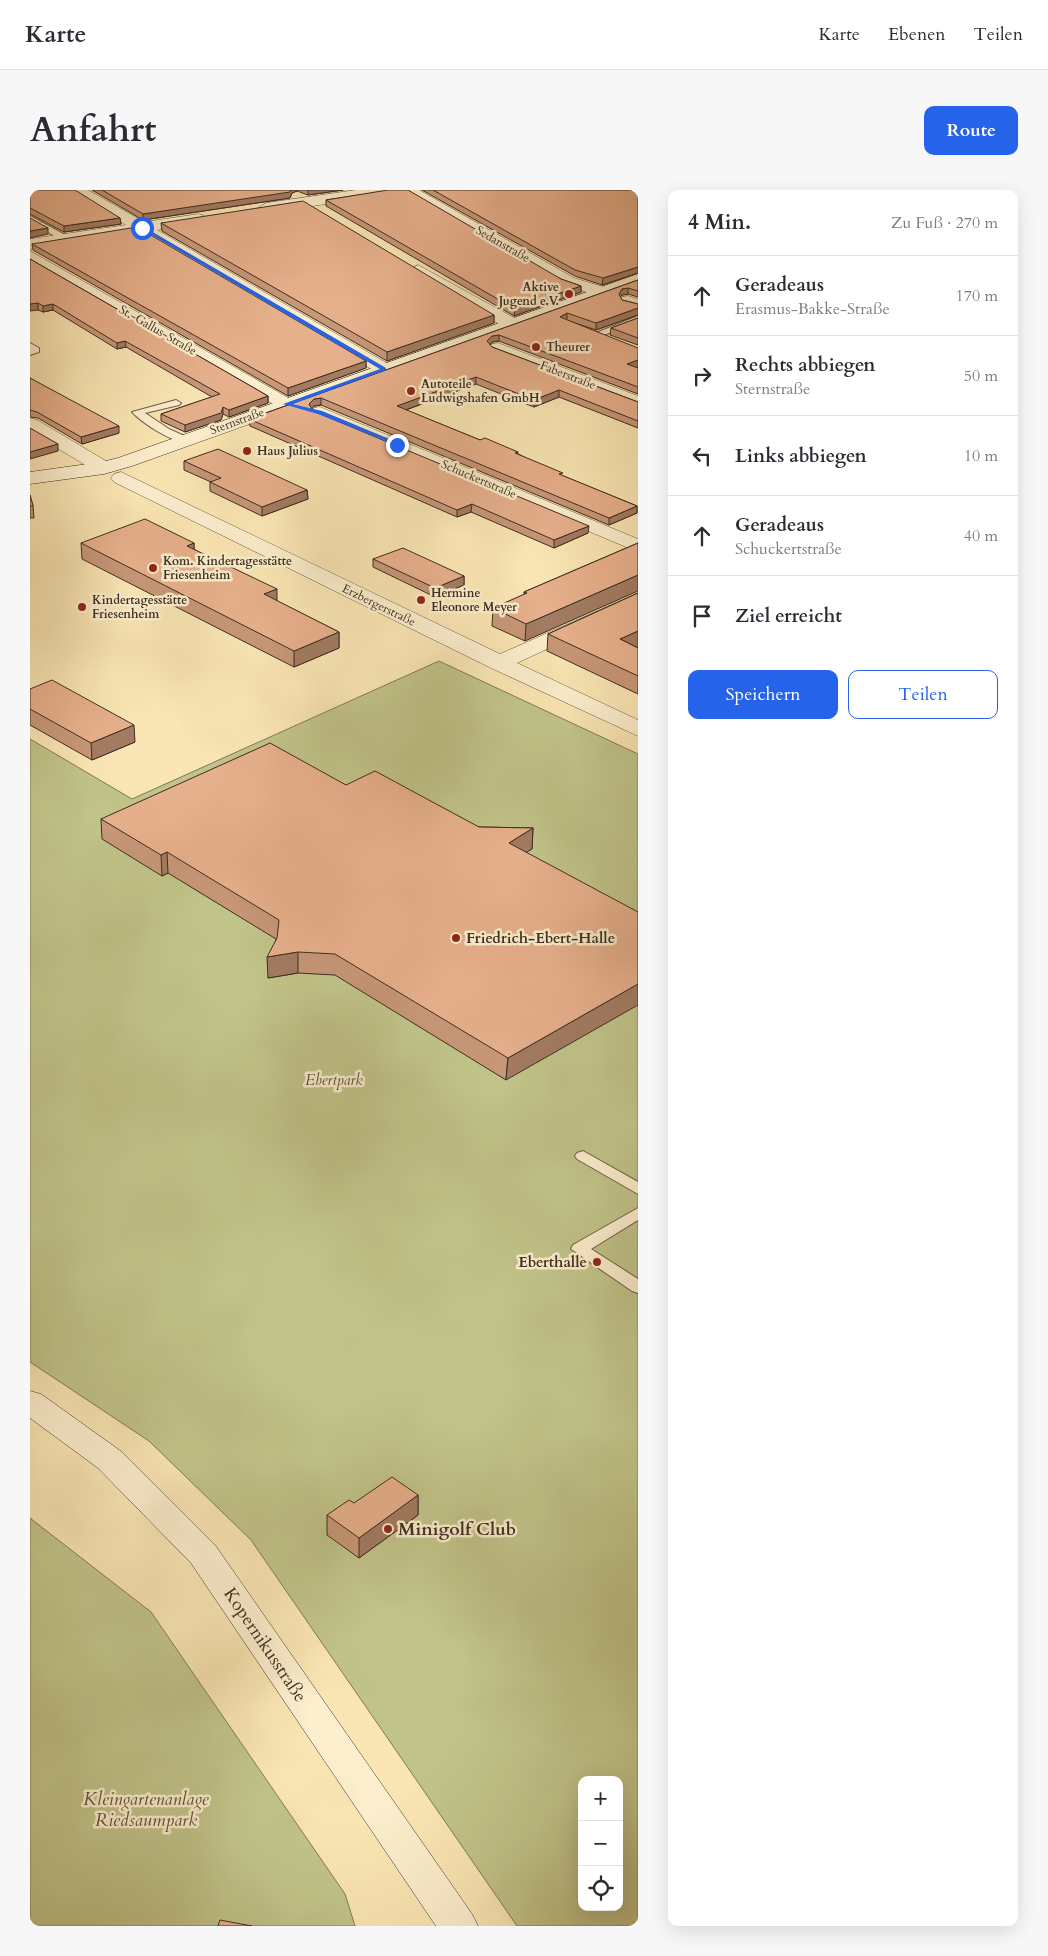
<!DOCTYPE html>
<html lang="de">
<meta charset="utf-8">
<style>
:root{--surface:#fff;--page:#f7f7f7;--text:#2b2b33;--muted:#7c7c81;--line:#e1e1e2;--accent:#2563eb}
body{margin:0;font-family:Cardo,serif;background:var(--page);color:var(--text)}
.controls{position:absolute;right:15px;bottom:15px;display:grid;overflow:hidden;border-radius:10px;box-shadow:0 5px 20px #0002}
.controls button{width:45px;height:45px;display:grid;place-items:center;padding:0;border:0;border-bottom:1px solid var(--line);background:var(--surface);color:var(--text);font:25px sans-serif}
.stop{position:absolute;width:15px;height:15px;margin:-11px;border:4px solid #2563eb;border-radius:50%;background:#fff}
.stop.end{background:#2563eb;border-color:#fff;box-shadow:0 1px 5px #0008}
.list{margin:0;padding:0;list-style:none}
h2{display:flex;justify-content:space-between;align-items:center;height:65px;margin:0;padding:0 20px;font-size:21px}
h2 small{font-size:16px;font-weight:400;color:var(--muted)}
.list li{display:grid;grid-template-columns:32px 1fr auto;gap:15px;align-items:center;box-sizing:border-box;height:80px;padding:0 20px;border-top:1px solid var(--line)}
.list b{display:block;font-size:19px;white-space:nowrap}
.list p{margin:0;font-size:16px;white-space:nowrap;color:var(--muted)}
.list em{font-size:16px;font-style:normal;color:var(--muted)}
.actions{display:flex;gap:10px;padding:15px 20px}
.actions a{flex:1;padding:11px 0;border:1px solid var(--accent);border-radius:10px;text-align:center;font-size:18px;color:var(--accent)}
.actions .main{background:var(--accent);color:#fff}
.icon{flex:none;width:28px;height:28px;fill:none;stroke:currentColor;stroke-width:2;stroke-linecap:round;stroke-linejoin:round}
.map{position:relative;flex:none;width:608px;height:1736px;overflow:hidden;border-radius:10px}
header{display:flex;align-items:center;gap:30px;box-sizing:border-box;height:70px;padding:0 25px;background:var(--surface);border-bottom:1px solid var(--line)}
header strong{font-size:24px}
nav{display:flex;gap:28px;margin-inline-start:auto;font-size:18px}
.intro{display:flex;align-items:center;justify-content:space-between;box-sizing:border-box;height:120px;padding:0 30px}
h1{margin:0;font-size:35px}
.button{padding:12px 22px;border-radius:10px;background:var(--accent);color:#fff;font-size:18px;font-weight:700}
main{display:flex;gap:30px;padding:0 30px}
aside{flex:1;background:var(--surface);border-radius:10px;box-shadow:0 5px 20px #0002}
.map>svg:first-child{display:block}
</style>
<header>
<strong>Karte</strong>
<nav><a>Karte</a><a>Ebenen</a><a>Teilen</a></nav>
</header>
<div class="intro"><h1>Anfahrt</h1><a class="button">Route</a></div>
<main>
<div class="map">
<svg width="608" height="1736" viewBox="0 0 608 1736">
<rect width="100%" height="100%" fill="#fae6b4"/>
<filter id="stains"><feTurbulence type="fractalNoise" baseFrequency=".004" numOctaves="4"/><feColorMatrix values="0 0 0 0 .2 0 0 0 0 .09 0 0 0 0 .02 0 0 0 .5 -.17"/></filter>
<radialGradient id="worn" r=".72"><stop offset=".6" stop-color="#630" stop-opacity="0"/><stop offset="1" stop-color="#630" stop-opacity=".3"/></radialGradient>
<g fill="#c1c48a" stroke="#807955" fill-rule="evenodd">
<path d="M409,471L608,564V1736H487L221,1350L119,1251L0,1172V549L102,609ZM552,1590H589V1717H552Z"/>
<path d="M0,1328L121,1422L315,1704L325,1736H0Z"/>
</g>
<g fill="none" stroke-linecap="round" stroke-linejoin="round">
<defs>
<g id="lane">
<path d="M0,26L39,47L40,49L33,51L0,32Z"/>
<path d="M608,126V132L569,147L561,145Z"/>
<path d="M0,153L9,158V162L0,165Z"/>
<path d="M146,210L151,213L149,215L115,223L139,239L159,248V252C145,255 111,232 102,222Z"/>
<path d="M553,961L608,992V1004L547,969L545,966L547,963Z"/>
<path d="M608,1018V1030L561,1059L608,1089V1103L602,1101L541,1059L543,1055Z"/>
</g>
<g id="street">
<path d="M39,0H58L114,32L169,24L174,26L177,29L174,32L127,40L360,175L363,179L360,183H348L109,43L0,59V49L96,35Z"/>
<path d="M326,0H364L356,5L236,23L228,18L236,13Z"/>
<path d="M370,0H389L544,88L577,98L579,102L577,106L571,107L532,94Z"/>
<path d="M0,61L262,210L265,214L262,218H250L0,73Z"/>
<path d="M388,75L488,130L491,134L488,138H476L382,83L380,80Z"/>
<path d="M598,106L608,109V119L592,115L590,111L592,107Z"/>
<path d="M468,153L608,206V217L462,162L459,158L462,154Z"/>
<path d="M290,217L608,349V362L284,226L281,222L284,218Z"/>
<path d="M0,228L7,230L81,274L84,278L81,282H67L0,242Z"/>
<path d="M91,282L470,464L608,403V417L487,473L608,530V546L461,478L84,292L81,288L84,284Z"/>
</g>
<g id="secondary">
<path d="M608,84V95L102,276L74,284L0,294V282L72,272L88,268Z"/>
<path d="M0,1201L11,1204L92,1262L185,1355L442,1724L448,1736H406L161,1373L68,1278L0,1228Z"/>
</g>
</defs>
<use href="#lane" stroke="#6d5c45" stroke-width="2"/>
<use href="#street" stroke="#6d5c45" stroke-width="1"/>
<use href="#secondary" stroke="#3e2e20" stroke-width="1"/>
<use href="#lane" fill="#fcefce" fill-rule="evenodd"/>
<use href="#street" fill="#fcefce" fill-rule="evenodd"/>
<use href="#secondary" fill="#fcefce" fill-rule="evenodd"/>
</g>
<g fill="#c79778" stroke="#3e2e20">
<path d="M0,0L90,28L91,34L34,42L0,24Z"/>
<path d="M62,0H313L278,5L267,1L262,3L260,8L113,30Z"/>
<path d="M392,0H608V83L572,95L545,86Z"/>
<path d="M356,1L531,89L551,96V102L484,126L296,16V10Z"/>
<path d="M131,33L464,125V133L357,171L132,41Z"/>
<path d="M2,54L336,171V178L258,206L3,60Z"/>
<path d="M0,69L238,206V213L199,227L193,224L191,230L155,242L131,231V224L182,207L96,157L87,159L23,120L13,122L8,120Z"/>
<path d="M608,90V107L598,104L592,105L590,107L592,110L608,114V125L566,140L536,130L608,178V204L469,151L462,152L460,155L462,157L608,212V238L529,207L504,217L446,194L376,220L450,250L488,262V264L533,286L607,316V323L579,335L291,215L284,216L282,218L283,221L558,343L524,358L441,322L427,327L220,236L219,229Z"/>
<path d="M608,128V155L580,145L581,138Z"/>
<path d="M0,188L89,243L52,254L8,228L0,227Z"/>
<path d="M154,271L277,300L278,309L232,326L180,301V292H181L154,280Z"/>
<path d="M0,305L3,316L4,328H0Z"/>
<path d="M51,353H164V359L247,411L309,442V458L264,477L52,369Z"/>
<path d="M608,353L495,451L462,436L463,418L494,405V402Z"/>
<path d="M343,369L434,386V395L405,407L343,377Z"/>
<path d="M608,403V504L517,461L518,444Z"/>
<path d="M0,499L105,552L62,570L0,535Z"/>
<path d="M316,595L449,637L503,638L502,659L496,662L476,890L305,785L268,783L238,788L246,749L138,683L132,686L72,649L71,629Z"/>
<path d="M388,1305V1325L329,1368L297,1345V1325L324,1313Z"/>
</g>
<g fill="#a27b62" stroke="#3e2e20">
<path d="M261,0H267V1L262,3L260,8L113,30V24Z"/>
<path d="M278,0H313L278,5Z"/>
<path d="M90,28L91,34L34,42V36Z"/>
<path d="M18,38V44L0,48V41Z"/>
<path d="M608,77V83L572,95L573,88Z"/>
<path d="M551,96V102L484,126L485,119Z"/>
<path d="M598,98V104L592,105L588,110L589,104L592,99Z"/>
<path d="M8,113V120L0,121V114Z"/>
<path d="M23,114V120L13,122V116Z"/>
<path d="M608,118V125L566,140V133Z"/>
<path d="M537,123V129L529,133L530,127Z"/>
<path d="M464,125V133L357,171V162Z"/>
<path d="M469,145V151L462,152L457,158V151L462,146Z"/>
<path d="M95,151L96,157L87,159V153Z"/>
<path d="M608,170V177L597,181V174Z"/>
<path d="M336,171V178L258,206V198Z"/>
<path d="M446,187V194L367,223V216Z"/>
<path d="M529,200V207L504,217V210Z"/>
<path d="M238,206V213L199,227V220Z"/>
<path d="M291,208V215L284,216L280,221L279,214L284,209Z"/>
<path d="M193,217V224L191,230L155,242V235Z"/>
<path d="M89,236V243L52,254L51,247Z"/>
<path d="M28,254V261L0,269V262Z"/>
<path d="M277,300L278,309L232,326V317Z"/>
<path d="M442,314L441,322L427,327V320Z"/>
<path d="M607,316V323L579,335V328Z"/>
<path d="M559,336L558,343L524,358V350Z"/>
<path d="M164,353V369L157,356Z"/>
<path d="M608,385V401L495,451L496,434Z"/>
<path d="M434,386V395L405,407V398Z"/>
<path d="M247,399V415L234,404Z"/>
<path d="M608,441V458L590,449Z"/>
<path d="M309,442V458L264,477V461Z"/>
<path d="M104,535L105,552L62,570L61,553Z"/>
<path d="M503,638L502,659L478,673L479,653Z"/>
<path d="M137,662L138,683L132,686L131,665Z"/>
<path d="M268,762V783L238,788L237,767Z"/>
<path d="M608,794V815L476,890L478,868Z"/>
<path d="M388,1305V1325L329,1368V1348Z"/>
</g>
<g fill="#e7b08c" stroke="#3e2e20">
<path d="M0,0H45L90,28L34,36L0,18Z"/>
<path d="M72,0H261L260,2L113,24Z"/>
<path d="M358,0H378L531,89L551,96L485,119L296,10Z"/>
<path d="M403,0H608V77L573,88L545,80Z"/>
<path d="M273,11L464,125L357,162L131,33Z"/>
<path d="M0,28L18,38L0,41Z"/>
<path d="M107,37L336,171L258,198L2,54Z"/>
<path d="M0,69L238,206L199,220L193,217L191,223L155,235L131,224L190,204L95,151L87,153L23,114L13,116L8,113L0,114Z"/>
<path d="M608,90V101L598,98L592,99L589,104L592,110L608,114V118L566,133L537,123L530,127L608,158V170L597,174L608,178V197L469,145L462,146L457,151L462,157L608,212V231L529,200L504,210L446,187L367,216L450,250L455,248L488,262L485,263L533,283L529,284L607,316L579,328L291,208L284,209L279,214L283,221L559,336L524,350L442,314L427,320L219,229Z"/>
<path d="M608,128V148L581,138Z"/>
<path d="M0,188L89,236L51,247L7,222L0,220Z"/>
<path d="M0,238L28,254L0,262Z"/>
<path d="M188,259L277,300L232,317L180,292L191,288L154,271Z"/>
<path d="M0,305L3,316H0Z"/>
<path d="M115,329L164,353L157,356L247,399L234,404L309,442L264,461L51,353Z"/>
<path d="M608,353V385L496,434L463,418L497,403L494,402Z"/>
<path d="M373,358L434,386L405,398L343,369Z"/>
<path d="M608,403V441L590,449L608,458V486L518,444Z"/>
<path d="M22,490L104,535L61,553L0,519V499Z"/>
<path d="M240,553L316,595L345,581L449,637L503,638L479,653L608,722V794L478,868L305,764L268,762L237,767L247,748L249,730L137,662L131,665L71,629Z"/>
<path d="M362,1287L388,1305L329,1348L297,1325L319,1310L324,1313Z"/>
<path d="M190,1730L222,1736H188Z"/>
</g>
<path fill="#2563eb" d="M114,37L356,178V180L262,214L292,221L369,253V256L288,224L253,214L350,179L110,38Z"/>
<g fill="#8f2418" stroke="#fcefce" stroke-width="2">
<circle cx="539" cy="104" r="5"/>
<circle cx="506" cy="157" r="5"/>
<circle cx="381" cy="201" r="5"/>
<circle cx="217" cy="261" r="5"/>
<circle cx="123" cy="378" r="5"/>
<circle cx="391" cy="410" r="5"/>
<circle cx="52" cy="417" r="5"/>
<circle cx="426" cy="748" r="5"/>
<circle cx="567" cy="1072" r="5"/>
<circle cx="358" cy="1339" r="5"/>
</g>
<g text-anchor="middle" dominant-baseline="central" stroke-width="5" stroke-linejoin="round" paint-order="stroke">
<g font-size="12" fill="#3e2e20" stroke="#fcefce">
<text transform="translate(473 54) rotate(30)">Sedanstraße</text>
<text transform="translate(128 140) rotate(30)">St.-Gallus-Straße</text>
<text transform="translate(538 185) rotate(21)">Faberstraße</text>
<text transform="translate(207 231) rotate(-20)">Sternstraße</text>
<text transform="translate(449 289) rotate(23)">Schuckertstraße</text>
<text transform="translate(349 415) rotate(26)">Erzbergerstraße</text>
</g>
<g font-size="12" font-weight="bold" fill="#3e2e20" stroke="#fcefce" text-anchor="start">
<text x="529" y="97" text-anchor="end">Aktive<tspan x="529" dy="14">Jugend e.V.</tspan></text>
<text x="516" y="157">Theurer</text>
<text x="391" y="194">Autoteile<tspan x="391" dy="14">Ludwigshafen GmbH</tspan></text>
<text x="227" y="261">Haus Julius</text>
<text x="133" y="371">Kom. Kindertagesstätte<tspan x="133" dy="14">Friesenheim</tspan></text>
<text x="401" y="403">Hermine<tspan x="401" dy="14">Eleonore Meyer</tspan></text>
<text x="62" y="410">Kindertagesstätte<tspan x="62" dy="14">Friesenheim</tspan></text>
</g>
<g font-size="15" font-weight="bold" fill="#3e2e20" stroke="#fcefce" text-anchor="start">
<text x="436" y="748">Friedrich-Ebert-Halle</text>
<text x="557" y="1072" text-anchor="end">Eberthalle</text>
</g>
<g font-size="15" font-style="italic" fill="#5f543a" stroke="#fcefce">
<text x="304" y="890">Ebertpark</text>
</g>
<g font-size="18" font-weight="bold" fill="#3e2e20" stroke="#fcefce" text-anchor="start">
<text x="368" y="1339">Minigolf Club</text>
</g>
<g font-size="18" fill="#3e2e20" stroke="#fcefce">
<text transform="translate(235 1455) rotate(56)">Kopernikusstraße</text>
</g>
<g font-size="18" font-style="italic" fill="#5f543a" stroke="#fcefce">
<text x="116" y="1609">Kleingartenanlage<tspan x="116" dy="21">Riedsaumpark</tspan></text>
</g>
</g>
<rect width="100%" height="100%" filter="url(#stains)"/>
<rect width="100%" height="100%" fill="url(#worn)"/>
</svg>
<div class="controls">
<button>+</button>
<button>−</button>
<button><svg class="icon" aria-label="locate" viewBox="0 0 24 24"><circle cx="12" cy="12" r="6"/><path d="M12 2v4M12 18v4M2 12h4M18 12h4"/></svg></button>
</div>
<div class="stop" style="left:112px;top:38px"></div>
<div class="stop end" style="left:367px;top:255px"></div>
</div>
<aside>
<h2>4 Min.<small>Zu Fuß · 270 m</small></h2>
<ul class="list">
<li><svg class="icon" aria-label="ahead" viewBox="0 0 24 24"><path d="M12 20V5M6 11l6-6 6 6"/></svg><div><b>Geradeaus</b><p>Erasmus-Bakke-Straße</p></div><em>170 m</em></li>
<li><svg class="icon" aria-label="right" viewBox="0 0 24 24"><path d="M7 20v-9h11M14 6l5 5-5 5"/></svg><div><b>Rechts abbiegen</b><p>Sternstraße</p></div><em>50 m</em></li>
<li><svg class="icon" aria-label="left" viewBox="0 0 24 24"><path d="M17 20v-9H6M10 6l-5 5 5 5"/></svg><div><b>Links abbiegen</b></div><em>10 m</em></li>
<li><svg class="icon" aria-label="ahead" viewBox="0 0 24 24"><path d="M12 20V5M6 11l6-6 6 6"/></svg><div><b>Geradeaus</b><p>Schuckertstraße</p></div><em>40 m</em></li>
<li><svg class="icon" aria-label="arrive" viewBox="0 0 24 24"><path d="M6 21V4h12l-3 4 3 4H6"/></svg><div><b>Ziel erreicht</b></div></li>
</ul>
<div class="actions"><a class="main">Speichern</a><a>Teilen</a></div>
</aside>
</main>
